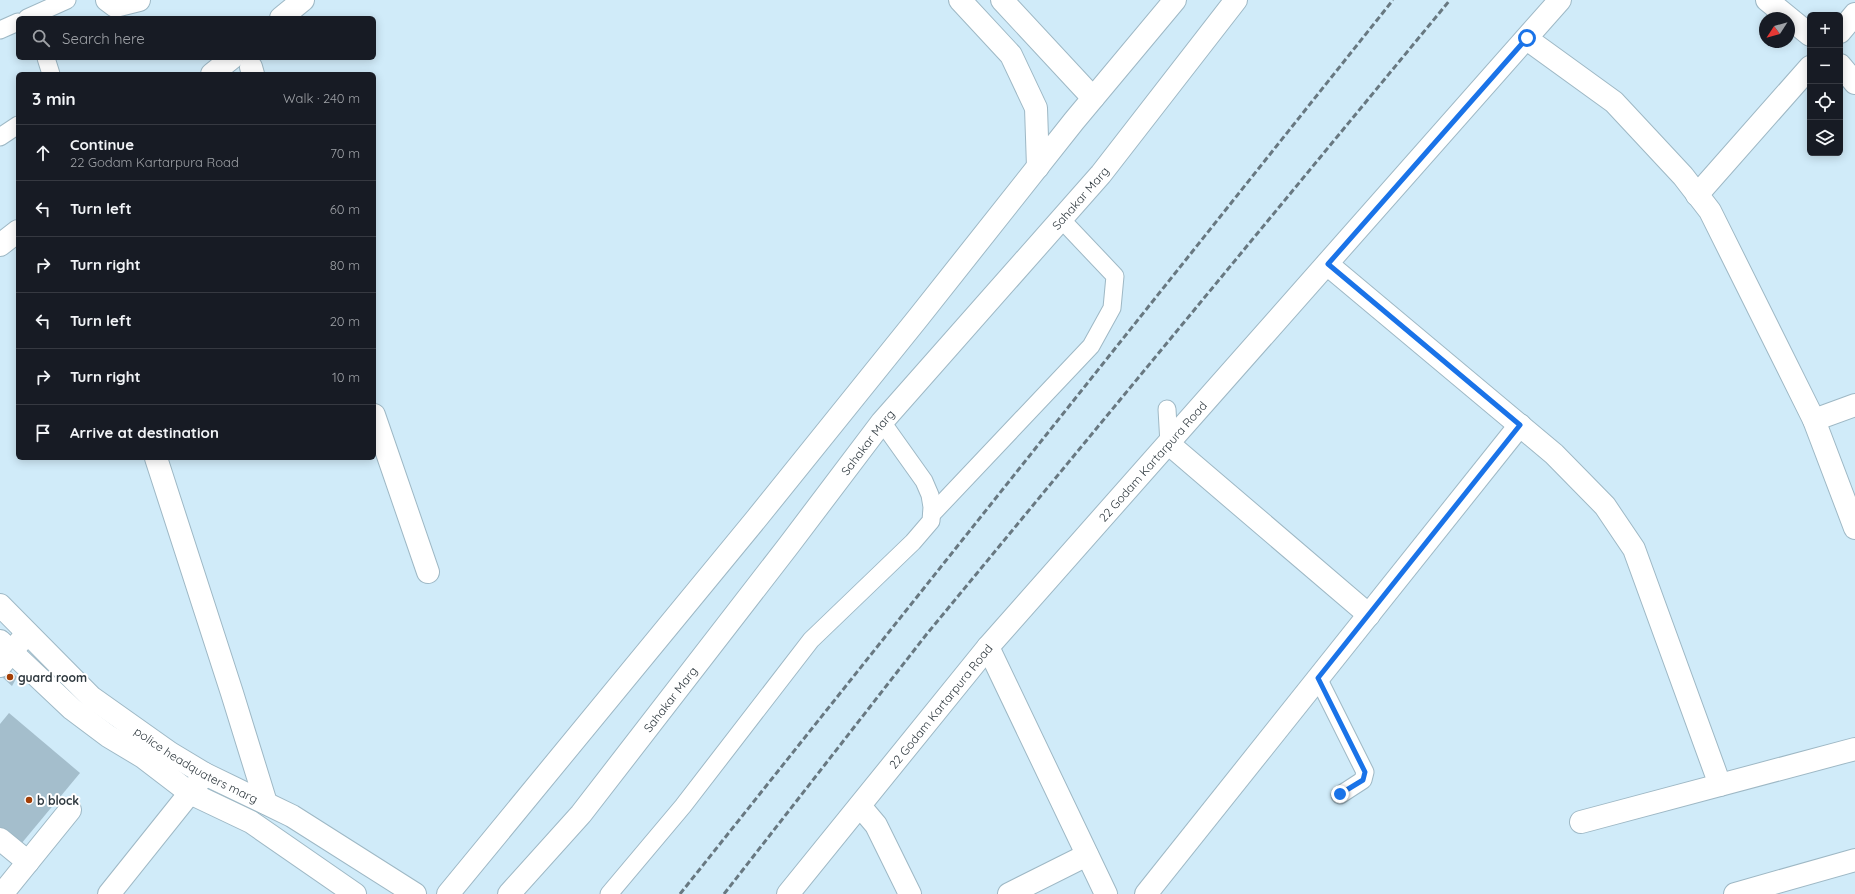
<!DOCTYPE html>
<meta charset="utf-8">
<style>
:root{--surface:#171b24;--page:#242831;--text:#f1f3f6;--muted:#9ea1a6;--line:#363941}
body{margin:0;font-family:Quicksand,sans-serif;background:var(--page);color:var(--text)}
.controls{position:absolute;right:12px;top:12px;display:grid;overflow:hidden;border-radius:6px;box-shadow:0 2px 10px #0003}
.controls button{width:36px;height:36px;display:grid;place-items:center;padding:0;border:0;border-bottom:1px solid var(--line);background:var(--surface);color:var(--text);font:20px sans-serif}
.compass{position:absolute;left:1759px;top:12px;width:36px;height:36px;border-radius:50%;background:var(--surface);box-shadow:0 2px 10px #0003;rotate:234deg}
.stop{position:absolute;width:12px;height:12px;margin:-9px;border:3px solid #1a73e8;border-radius:50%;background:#fff}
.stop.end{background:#1a73e8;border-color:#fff;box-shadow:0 1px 4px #0008}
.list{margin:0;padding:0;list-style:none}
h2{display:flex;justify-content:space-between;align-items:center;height:52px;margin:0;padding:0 16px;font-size:17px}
h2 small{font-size:13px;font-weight:400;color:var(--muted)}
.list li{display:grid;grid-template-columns:26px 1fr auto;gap:12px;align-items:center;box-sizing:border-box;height:56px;padding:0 16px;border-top:1px solid var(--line)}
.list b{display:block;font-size:15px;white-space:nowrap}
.list p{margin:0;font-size:13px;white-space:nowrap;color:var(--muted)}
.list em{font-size:13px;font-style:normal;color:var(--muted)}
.icon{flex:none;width:22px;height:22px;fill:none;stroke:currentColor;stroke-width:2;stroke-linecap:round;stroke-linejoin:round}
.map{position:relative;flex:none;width:1855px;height:894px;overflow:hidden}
.search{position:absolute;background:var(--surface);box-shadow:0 2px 10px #0003;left:16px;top:16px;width:360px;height:44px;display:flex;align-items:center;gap:10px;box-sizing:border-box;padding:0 14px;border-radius:6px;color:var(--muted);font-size:15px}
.panel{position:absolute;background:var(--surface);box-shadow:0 2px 10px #0003;left:16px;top:72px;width:360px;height:388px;border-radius:6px}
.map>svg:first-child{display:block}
</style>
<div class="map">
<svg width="1855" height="894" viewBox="0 0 1855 894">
<rect width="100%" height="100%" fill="#d0ebf9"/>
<g fill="#a4becc">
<path d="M9,669L17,677L12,686L2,677Z"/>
<path d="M9,713L80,773L21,844L0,827V724Z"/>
</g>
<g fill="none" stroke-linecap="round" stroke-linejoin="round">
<defs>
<g id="lane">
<path d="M27,18L67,0"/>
<path d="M0,30L18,22"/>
<path d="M46,58L51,74"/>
<path d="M0,137L18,125"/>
<path d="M1167,409L1169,444"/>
<path d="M932,514L1091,346L1112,308L1115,276L1061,219"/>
<path d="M1318,678L1365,772L1363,780L1340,795"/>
<path d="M609,894L683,806L811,640L913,542L931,521L932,507L930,495L924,481L882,422"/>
</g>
<g id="street">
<path d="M107,0L115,6L139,0"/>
<path d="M1767,0L1810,35"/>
<path d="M281,18L303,0"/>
<path d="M1840,32L1855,14"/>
<path d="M1527,39L1614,102L1683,176L1710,211L1814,420L1855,528"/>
<path d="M1840,65L1855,83"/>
<path d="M251,67L253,74"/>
<path d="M212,74L232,58"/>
<path d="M1697,195L1810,67"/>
<path d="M0,245L18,231"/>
<path d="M1327,264L1554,454L1605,506L1634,549L1720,785"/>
<path d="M374,415L428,572"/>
<path d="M1814,420L1855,405"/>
<path d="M1169,444L1369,615"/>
<path d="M156,458L232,693L266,803"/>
<path d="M988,647L1106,894"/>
<path d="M0,666L27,633"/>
<path d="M860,806L876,825L910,894"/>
<path d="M1581,822L1855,749"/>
<path d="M0,839L28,862"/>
<path d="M2,894L70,810"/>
<path d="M109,894L205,774"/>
<path d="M1009,894L1087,855"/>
<path d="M1146,894L1520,425"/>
<path d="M1735,894L1855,860"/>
</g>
<g id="secondary">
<path id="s1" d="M0,605L91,697L170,753L205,774L292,816L415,894"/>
<path d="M0,641L72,709L108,736L143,757L190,793L251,822L355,894"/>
<path d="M448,894L757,518L918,318L1074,121L1175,0"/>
<path id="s2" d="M509,894L581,814L789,545L882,422L1101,174L1236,0"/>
<path id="s3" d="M788,894L988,647L1560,0"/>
</g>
<g id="primary">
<path d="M960,0L1011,55L1036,108L1038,167"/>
<path d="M1002,0L1093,98"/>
</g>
</defs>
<use href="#lane" stroke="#9eb8c5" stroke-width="19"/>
<use href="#street" stroke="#9eb8c5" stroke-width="24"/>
<use href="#secondary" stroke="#9eb8c5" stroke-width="24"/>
<use href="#primary" stroke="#9eb8c5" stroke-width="24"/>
<use href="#lane" stroke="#fff" stroke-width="17"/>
<use href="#street" stroke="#fff" stroke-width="22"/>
<use href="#secondary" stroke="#fff" stroke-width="22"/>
<use href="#primary" stroke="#fff" stroke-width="22"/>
<g stroke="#687881" stroke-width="3" stroke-dasharray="6 3" stroke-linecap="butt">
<path d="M680,894L1393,0"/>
<path d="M724,894L926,635L1450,0"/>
</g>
</g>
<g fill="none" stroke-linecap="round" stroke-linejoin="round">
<path stroke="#1a73e8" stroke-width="5" d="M1340,794L1363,780L1365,772L1318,678L1520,425L1328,264L1527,38"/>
</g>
<g fill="#a33f06" stroke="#fff" stroke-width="1.5">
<circle cx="10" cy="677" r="4"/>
<circle cx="29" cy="800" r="4"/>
</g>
<g text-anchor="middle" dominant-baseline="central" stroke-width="4" stroke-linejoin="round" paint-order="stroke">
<g font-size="12" fill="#2e383e" stroke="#fff">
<text stroke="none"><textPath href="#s2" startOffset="901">Sahakar Marg</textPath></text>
<text stroke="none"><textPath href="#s2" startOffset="577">Sahakar Marg</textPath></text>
<text stroke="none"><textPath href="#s3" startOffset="566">22 Godam Kartarpura Road</textPath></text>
<text stroke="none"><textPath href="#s2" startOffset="253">Sahakar Marg</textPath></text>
<text stroke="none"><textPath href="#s3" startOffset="242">22 Godam Kartarpura Road</textPath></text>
<text stroke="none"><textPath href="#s1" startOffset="255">police headquaters marg</textPath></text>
</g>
<g font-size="12" font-weight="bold" fill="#2e383e" stroke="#fff" text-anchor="start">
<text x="18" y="677">guard room</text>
<text x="37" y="800">b block</text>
</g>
</g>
</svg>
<div class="controls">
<button>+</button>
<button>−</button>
<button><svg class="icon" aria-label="locate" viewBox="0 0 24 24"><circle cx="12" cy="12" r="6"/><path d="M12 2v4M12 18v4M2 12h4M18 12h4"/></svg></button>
<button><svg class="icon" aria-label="layers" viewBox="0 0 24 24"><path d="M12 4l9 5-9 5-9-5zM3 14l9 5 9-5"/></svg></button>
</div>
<svg class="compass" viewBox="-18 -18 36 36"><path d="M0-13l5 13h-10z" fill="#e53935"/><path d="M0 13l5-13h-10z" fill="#9ea1a6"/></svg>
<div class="stop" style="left:1527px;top:38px"></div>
<div class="stop end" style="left:1340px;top:794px"></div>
<div class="search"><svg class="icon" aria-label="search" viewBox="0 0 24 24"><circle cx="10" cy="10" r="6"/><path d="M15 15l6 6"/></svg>Search here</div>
<section class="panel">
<h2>3 min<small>Walk · 240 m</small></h2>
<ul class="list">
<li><svg class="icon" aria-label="ahead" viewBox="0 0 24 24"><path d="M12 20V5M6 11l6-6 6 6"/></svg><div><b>Continue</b><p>22 Godam Kartarpura Road</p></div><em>70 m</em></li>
<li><svg class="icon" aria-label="left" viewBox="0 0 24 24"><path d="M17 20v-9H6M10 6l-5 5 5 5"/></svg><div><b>Turn left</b></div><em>60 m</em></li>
<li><svg class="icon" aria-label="right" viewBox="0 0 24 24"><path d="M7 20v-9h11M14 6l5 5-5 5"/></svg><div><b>Turn right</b></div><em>80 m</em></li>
<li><svg class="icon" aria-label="left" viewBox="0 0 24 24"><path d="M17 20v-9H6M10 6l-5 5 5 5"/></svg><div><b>Turn left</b></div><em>20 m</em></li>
<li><svg class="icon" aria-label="right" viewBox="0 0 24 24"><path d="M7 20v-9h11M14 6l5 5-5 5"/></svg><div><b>Turn right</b></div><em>10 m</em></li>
<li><svg class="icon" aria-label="arrive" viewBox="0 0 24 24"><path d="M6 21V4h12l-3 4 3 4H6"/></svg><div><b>Arrive at destination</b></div></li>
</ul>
</section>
</div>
